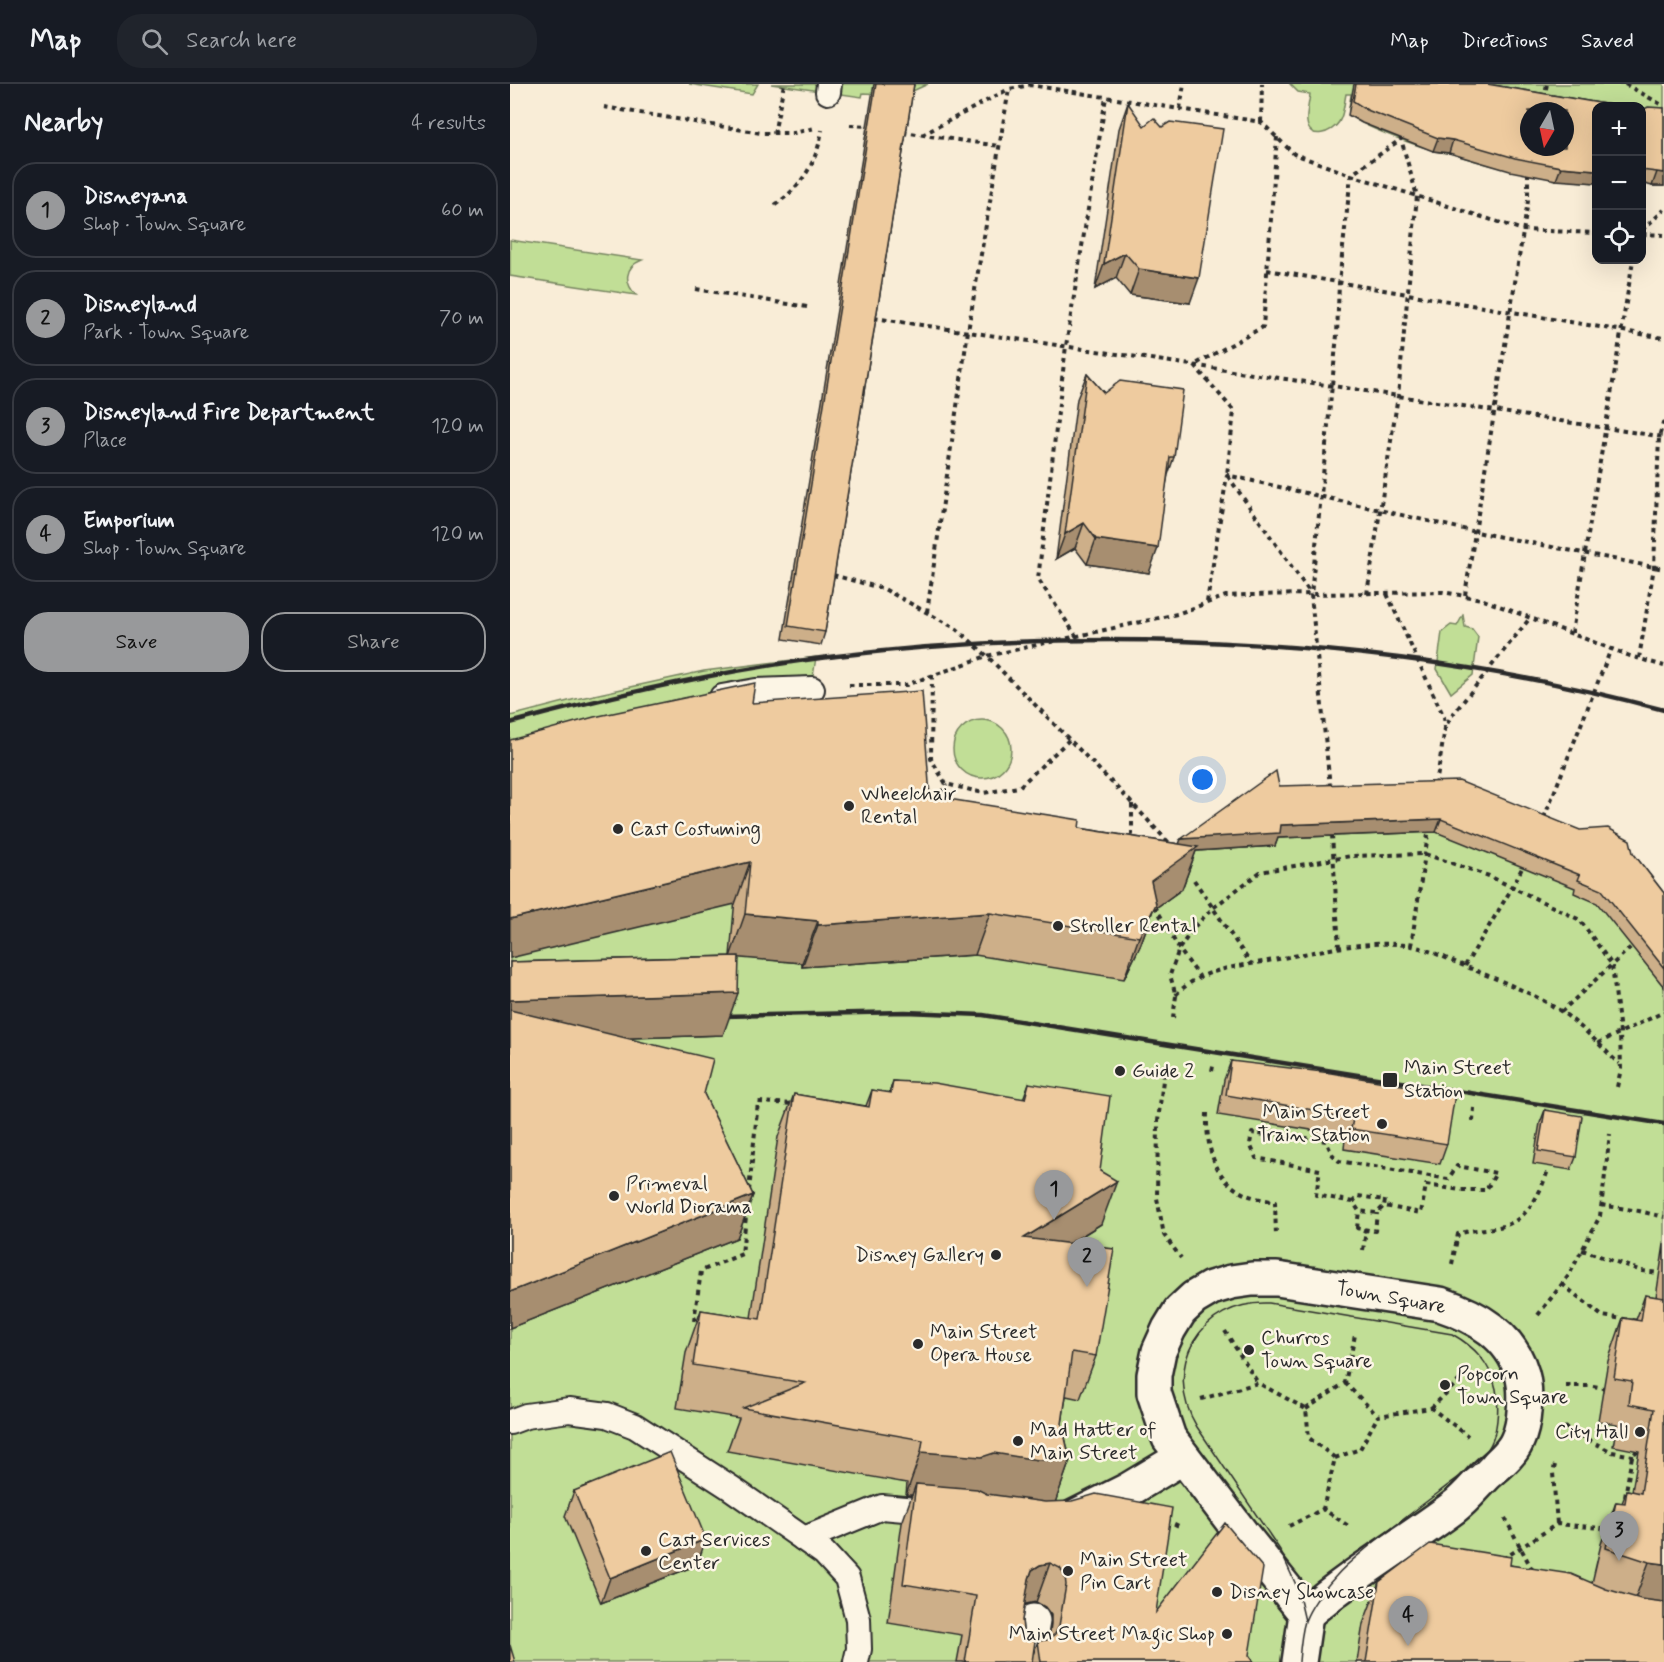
<!DOCTYPE html>
<meta charset="utf-8">
<style>
:root{--surface:#171b24;--page:#20242c;--text:#f1f3f6;--muted:#9ea1a6;--line:#363941;--accent:#98999b}
body{margin:0;font-family:Mynerve,sans-serif;background:var(--page);color:var(--text)}
.controls{position:absolute;right:18px;top:18px;display:grid;overflow:hidden;border-radius:12px;box-shadow:0 6px 24px #0002}
.controls button{width:54px;height:54px;display:grid;place-items:center;padding:0;border:0;border-bottom:2px solid var(--line);background:var(--surface);color:var(--text);font:30px sans-serif}
.compass{position:absolute;left:1010px;top:18px;width:54px;height:54px;border-radius:50%;background:var(--surface);box-shadow:0 6px 24px #0002;rotate:189deg}
.you{position:absolute;left:693px;top:696px;width:21px;height:21px;margin:-15px;border:4px solid #fff;border-radius:50%;background:#1a73e8;box-shadow:0 0 0 9px #1a73e833}
.badge{display:grid;place-items:center;width:39px;height:39px;border-radius:50%;background:var(--accent);color:#111;font-size:20px;font-weight:700}
.pin{position:absolute;translate:-50% -50px;filter:drop-shadow(0 2px 3px #0008)}
.pin::after{content:'';position:absolute;top:32px;width:21px;height:18px;background:inherit;clip-path:polygon(0 0,100% 0,50% 100%)}
.list{margin:0;padding:0;list-style:none}
h2{display:flex;justify-content:space-between;align-items:center;height:78px;margin:0;padding:0 24px;font-size:26px}
h2 small{font-size:20px;font-weight:400;color:var(--muted)}
.list li{display:grid;grid-template-columns:39px 1fr auto;gap:18px;align-items:center;box-sizing:border-box;height:96px;margin:0 12px 12px;padding:0 12px;border:2px solid var(--line);border-radius:24px}
.list b{display:block;font-size:22px;white-space:nowrap}
.list p{margin:0;font-size:20px;white-space:nowrap;color:var(--muted)}
.list em{font-size:20px;font-style:normal;color:var(--muted)}
.actions{display:flex;gap:12px;padding:18px 24px}
.actions a{flex:1;padding:14px 0;border:2px solid var(--accent);border-radius:24px;text-align:center;font-size:21px;color:var(--accent)}
.actions .main{background:var(--accent);color:#111}
.icon{flex:none;width:33px;height:33px;fill:none;stroke:currentColor;stroke-width:2;stroke-linecap:round;stroke-linejoin:round}
.map{position:relative;flex:none;width:1154px;height:1578px;overflow:hidden}
header{display:flex;align-items:center;gap:36px;box-sizing:border-box;height:84px;padding:0 30px;background:var(--surface);border-bottom:2px solid var(--line)}
header strong{font-size:28px}
nav{display:flex;gap:33px;margin-inline-start:auto;font-size:21px}
.search{width:420px;height:54px;background:var(--page);display:flex;align-items:center;gap:15px;box-sizing:border-box;padding:0 21px;border-radius:24px;color:var(--muted);font-size:22px}
main{display:flex}
aside{flex:1;background:var(--surface)}
.map>svg:first-child{display:block}
</style>
<header>
<strong>Map</strong>
<div class="search"><svg class="icon" aria-label="search" viewBox="0 0 24 24"><circle cx="10" cy="10" r="6"/><path d="M15 15l6 6"/></svg>Search here</div>
<nav><a>Map</a><a>Directions</a><a>Saved</a></nav>
</header>
<main>
<aside>
<h2>Nearby<small>4 results</small></h2>
<ul class="list">
<li><span class="badge">1</span><div><b>Disneyana</b><p>Shop · Town Square</p></div><em>60 m</em></li>
<li><span class="badge">2</span><div><b>Disneyland</b><p>Park · Town Square</p></div><em>70 m</em></li>
<li><span class="badge">3</span><div><b>Disneyland Fire Department</b><p>Place</p></div><em>120 m</em></li>
<li><span class="badge">4</span><div><b>Emporium</b><p>Shop · Town Square</p></div><em>120 m</em></li>
</ul>
<div class="actions"><a class="main">Save</a><a>Share</a></div>
</aside>
<div class="map">
<svg width="1154" height="1578" viewBox="0 0 1154 1578">
<rect width="100%" height="100%" fill="#f9edd7"/>
<filter id="ink" filterUnits="userSpaceOnUse"><feTurbulence type="fractalNoise" baseFrequency=".0167" numOctaves="2"/><feDisplacementMap in="SourceGraphic" scale="12" xChannelSelector="R" yChannelSelector="G"/><feConvolveMatrix kernelMatrix="1 2 1 2 8 2 1 2 1" color-interpolation-filters="sRGB"/></filter>
<g filter="url(#ink)">
<g fill="#c1de96" stroke="#768460" stroke-width="1.5" fill-rule="evenodd">
<path d="M179,0H248L242,10Z"/>
<path d="M261,0H418L394,11L353,9L352,13Z"/>
<path d="M780,0H1154V102L1132,99V22H1086V99C1035,95 988,85 940,69C928,71 841,39 839,29C838,24 841,15 841,10H836C834,19 834,30 829,38C823,48 799,58 797,38C796,30 799,19 800,10L788,8ZM1019,27H1055V63H1019Z"/>
<path d="M0,156L132,176C114,183 114,199 126,211L0,192Z"/>
<path d="M953,531L955,543L962,545L968,553L963,591L941,609L927,585L932,548L941,541L947,542Z"/>
<path d="M306,573L297,633L260,778L667,768L844,712L1154,829V1578H0V632L66,615L194,587Z"/>
<circle cx="472" cy="665" r="29"/>
</g>
<g fill="none" stroke-linecap="round" stroke-linejoin="round">
<defs>
<g id="lane">
<path d="M318,8L319,0"/>
<path d="M212,613L246,607L302,605"/>
<path d="M0,1338L16,1332L59,1326L97,1331L125,1342L221,1404L294,1455L314,1469L337,1494L348,1535L349,1565L346,1578"/>
<path d="M294,1455L372,1423L428,1428"/>
</g>
<g id="street">
<path d="M742,1195H767L930,1220C966,1232 1001,1251 1012,1290C1017,1307 1015,1341 1007,1357C1001,1371 987,1381 976,1391C966,1401 956,1414 944,1423C896,1459 842,1490 796,1530L732,1450L659,1354L644,1309V1291L649,1267L659,1245L670,1227L684,1214L701,1204L721,1198Z"/>
<path d="M564,1433L618,1406L673,1373"/>
<path d="M516,1578L523,1537"/>
<path d="M789,1578L796,1530"/>
</g>
</defs>
<use href="#lane" stroke="#2b2b2b" stroke-width="28"/>
<use href="#street" stroke="#2b2b2b" stroke-width="38"/>
<g stroke="#2b2b2b" stroke-width="4" stroke-dasharray="4.5 4.5" stroke-linecap="butt">
<path d="M1115,0L1154,22"/>
<path d="M1034,14L1037,0"/>
<path d="M94,23L251,49H284L305,44"/>
<path d="M670,25L674,0"/>
<path d="M751,38L752,0"/>
<path d="M340,41L357,42"/>
<path d="M393,48L489,62"/>
<path d="M264,50L274,0"/>
<path d="M412,51L499,5"/>
<path d="M767,53L753,243L684,281L724,327L717,391L801,510"/>
<path d="M265,121C292,102 307,78 312,46"/>
<path d="M1132,146L1154,126"/>
<path d="M1132,150L1154,151"/>
<path d="M757,186L1154,254"/>
<path d="M186,205L297,223"/>
<path d="M364,234L823,302L1154,353"/>
<path d="M323,491L374,505L447,545L477,572L618,715L661,761"/>
<path d="M857,510L888,312L907,112L891,55"/>
<path d="M877,510L934,633L935,643"/>
<path d="M955,511L1018,117V91"/>
<path d="M697,518L717,391L966,448L1154,485"/>
<path d="M417,528L458,247L499,5L520,1L751,38L784,70L841,91L1013,146L1086,149"/>
<path d="M1062,549L1123,176"/>
<path d="M567,553L528,495L556,262L596,13"/>
<path d="M1129,574L1144,483L1149,353L1154,336"/>
<path d="M422,591L421,675L436,700L473,709L509,703L559,656"/>
<path d="M339,601H396L477,572L667,530L716,512L738,511L933,508L971,515L1120,572L1154,582"/>
<path d="M926,701L935,644L940,634L1020,534"/>
<path d="M820,703L801,511L827,251L829,199L841,91L891,55"/>
<path d="M427,717L436,700"/>
<path d="M622,720V757"/>
<path d="M1034,734L1101,565"/>
<path d="M822,751L829,864"/>
<path d="M684,796L741,880"/>
<path d="M645,822L669,865L689,892"/>
<path d="M901,862L919,744"/>
<path d="M955,882L1002,804L1013,782"/>
<path d="M666,911C689,885 725,883 758,877C801,869 859,854 902,862C921,866 939,876 957,883C988,896 1024,909 1052,928C1073,943 1091,962 1109,980"/>
<path d="M1051,928L1122,862"/>
<path d="M663,934L666,912L660,891L669,865L685,842L703,824L750,788L841,772L915,770L979,792L1070,836L1102,881L1110,948L1111,985L1107,1003"/>
<path d="M1088,959L1154,928"/>
<path d="M655,980L648,1037L647,1114L654,1151L671,1174"/>
<path d="M702,987L703,982"/>
<path d="M697,1029C696,1058 702,1091 729,1107C740,1114 753,1115 765,1118L766,1153"/>
<path d="M963,1037L964,1024"/>
<path d="M239,1107L248,1018L283,1020"/>
<path d="M843,1118L806,1111L810,1086L746,1074L740,1060L742,1049L784,1055L799,1054L816,1057L822,1070L829,1077L938,1095L947,1082L986,1089L976,1106H951L916,1101L911,1129L874,1122L875,1116L848,1112L843,1118L849,1127L867,1129L874,1122"/>
<path d="M1091,1121L1129,1127L1154,1133"/>
<path d="M847,1144L849,1127"/>
<path d="M853,1166L856,1147L847,1144L865,1147L867,1129"/>
<path d="M1072,1166L1132,1187L1150,1189"/>
<path d="M942,1180L948,1150C964,1145 974,1146 989,1143C1017,1138 1030,1110 1038,1086"/>
<path d="M1052,1200L1092,1232L1129,1237"/>
<path d="M1028,1231L1059,1191L1090,1132L1100,1050"/>
<path d="M184,1237L191,1187L232,1170L237,1123"/>
<path d="M715,1247L748,1299"/>
<path d="M835,1299L868,1332L921,1324L958,1352"/>
<path d="M1056,1302H1083L1094,1304"/>
<path d="M691,1315L748,1299L796,1325L799,1354L825,1374L813,1425"/>
<path d="M921,1324L961,1285"/>
<path d="M796,1325L835,1299L845,1251"/>
<path d="M1054,1343L1102,1368L1128,1373"/>
<path d="M825,1374L850,1365L868,1332"/>
<path d="M1045,1381L1043,1389L1047,1440"/>
<path d="M1115,1413L1122,1372L1127,1367"/>
<path d="M995,1434L1024,1489"/>
<path d="M656,1436L671,1443"/>
<path d="M779,1442L813,1425L840,1443"/>
<path d="M993,1475L1047,1440L1101,1445"/>
</g>
<use href="#lane" stroke="#fcf5e5" stroke-width="24"/>
<use href="#street" stroke="#fcf5e5" stroke-width="33"/>
<path stroke="#2b2b2b" stroke-width="1.5" d="M789,1578C790,1565 791,1550 795,1537C801,1521 814,1505 826,1492C836,1480 850,1470 863,1459C885,1442 906,1425 928,1409C946,1394 975,1378 983,1355C988,1340 989,1320 986,1305C980,1279 965,1263 942,1250L759,1219C690,1216 651,1284 687,1343L770,1466L787,1503L795,1537"/>
<g stroke="#2b2b2b" stroke-width="4.5">
<path d="M0,639C107,610 217,585 327,572C596,540 893,555 1154,626"/>
<path d="M213,932L395,928L473,931L1154,1040"/>
</g>
</g>
<g fill="#cdaf89" stroke="#2b2b2b" stroke-width="1.5" fill-rule="evenodd">
<path d="M364,0H404L315,548L311,561L273,555Z"/>
<path d="M844,0H977L1107,22L1046,96L1000,87L939,69L923,67L852,39L838,31Z"/>
<path d="M618,19L680,219L620,211L606,194L585,205L609,45Z"/>
<path d="M1154,24V102H1142L1131,99V27Z"/>
<path d="M577,290L594,309L664,373L658,391L639,489L577,480L565,464L546,475L567,315Z"/>
<path d="M242,619L420,712L569,744L669,760L769,702L1123,769L1154,809V903L1087,819L1064,809L1065,804L926,748L768,754L765,762L686,767L672,805L643,826L630,862L614,895L465,871L292,883V879L229,873L213,951L117,954L194,1010L243,1111L227,1154L0,1244V878L220,872Z"/>
<path d="M721,977L937,1060L930,1080L834,1065L835,1055L807,1051V1047L708,1031L714,996Z"/>
<path d="M383,997L513,1015L519,999L590,1087L591,1140L559,1160L586,1272L570,1315L556,1312L552,1340L560,1376L545,1418L646,1528L739,1571L744,1578H447L452,1551L378,1539L392,1439L402,1411H396L397,1399L217,1367L229,1334L167,1324L176,1269L191,1226L241,1234L268,1053L284,1010L356,1022L362,1006L379,1009ZM526,1518L535,1523L541,1531V1540L539,1555L537,1556L528,1557L524,1568L513,1546L512,1536L514,1521L516,1520Z"/>
<path d="M1035,1026L1066,1073L1061,1086L1023,1080L1030,1039Z"/>
<path d="M1154,1160V1578H847L853,1540L869,1498L1000,1481L1082,1499L1091,1460L1106,1418L1112,1419L1117,1406L1122,1407L1129,1367L1103,1362L1107,1340L1088,1337L1098,1277L1113,1234L1126,1236L1135,1211L1146,1213Z"/>
<path d="M64,1407L187,1481L91,1519L55,1432Z"/>
</g>
<g fill="#a78e6f" stroke="#2b2b2b" stroke-width="1.5">
<path d="M928,54L943,56L939,69L923,67Z"/>
<path d="M1051,83L1086,86V99L1046,96Z"/>
<path d="M1147,88L1154,89V102H1142Z"/>
<path d="M615,169L606,194L585,205L594,180Z"/>
<path d="M629,185L689,194L680,219L620,211Z"/>
<path d="M574,439L565,464L546,475L555,450Z"/>
<path d="M586,455L648,464L639,489L577,480Z"/>
<path d="M931,735L926,748L768,754L765,762L686,767L672,805L643,826L630,862L614,895L629,853L641,797L666,768L671,755L771,741Z"/>
<path d="M240,778L225,820L0,874V835Z"/>
<path d="M480,829L465,871L292,883L308,841Z"/>
<path d="M235,830L308,837L292,879L220,873Z"/>
<path d="M228,909L213,951L0,958V916Z"/>
<path d="M607,1097L591,1140L498,1197L514,1154Z"/>
<path d="M243,1111L227,1154L0,1244V1208Z"/>
<path d="M411,1368L484,1369L560,1376L545,1419H513L406,1400L402,1411H396Z"/>
<path d="M196,1455L187,1481L91,1519L100,1494Z"/>
<path d="M1139,1478L1154,1480V1523L1123,1520Z"/>
<path d="M540,1479L526,1518L516,1520L508,1526L522,1486L530,1481Z"/>
</g>
<g fill="#eecb9f" stroke="#2b2b2b" stroke-width="1.5" fill-rule="evenodd">
<path d="M366,0H404L315,548L278,542Z"/>
<path d="M846,0H977L1107,22H1086V86L1051,83L1005,74L943,56L928,54L857,26L843,17ZM1019,27H1055V63H1019Z"/>
<path d="M618,19L634,42L644,34L652,43L660,38L713,45L689,194L629,185L615,169L594,180Z"/>
<path d="M1138,23L1154,24V89L1147,88L1131,86V27Z"/>
<path d="M577,290L594,309L610,297L673,306L664,373H660L648,464L586,455L574,439L555,450Z"/>
<path d="M245,599L242,619L412,607L420,712L570,736L569,744L688,763L641,797L646,820L629,853L480,829L308,841V837L235,830L240,778L0,835V656L84,633Z"/>
<path d="M766,687L769,702L949,697L1070,746L1098,744L1120,756L1123,769L1154,809V884L1092,806L1068,796L1070,791L931,735L771,741L770,749L671,755Z"/>
<path d="M229,872L228,909L0,916V878Z"/>
<path d="M0,926L203,975L194,1010L243,1111L0,1208Z"/>
<path d="M721,977L821,989L945,1010L937,1060L841,1045L843,1035L814,1031L815,1028L716,1011Z"/>
<path d="M383,997L424,999L515,1015L519,999L600,1012L590,1087L607,1097L514,1154L604,1165L586,1272L562,1268L552,1340L560,1376H528L484,1369L472,1373L411,1368L413,1356L233,1324L295,1299L183,1281L191,1226L250,1235L284,1010L359,1023L362,1006L381,1009Z"/>
<path d="M1035,1026L1072,1032L1066,1073L1028,1067Z"/>
<path d="M1135,1211L1154,1214V1480L1139,1478L1096,1464L1106,1418L1115,1419L1117,1406L1131,1409L1144,1325L1119,1320L1122,1297L1104,1294L1113,1234L1131,1237Z"/>
<path d="M160,1368L196,1455L100,1494L64,1407Z"/>
<path d="M406,1400L467,1405L477,1410L535,1418L562,1417L586,1410L662,1424L646,1528L715,1439L753,1484L739,1571L744,1578H531L528,1557L537,1556L545,1550L549,1542L556,1501L555,1492L550,1484L540,1479L530,1481L522,1486L519,1495L512,1536L513,1546L518,1553L525,1557L522,1578H455L466,1512L393,1500Z"/>
<path d="M920,1460L1001,1473L1000,1481L1061,1490L1096,1505L1131,1515L1154,1518V1578H856L869,1498Z"/>
<path d="M0,1561L5,1578H0Z"/>
</g>
</g>
<g fill="#2b2b2b" stroke="#fcf5e5" stroke-width="2">
<circle cx="339" cy="722" r="6"/>
<circle cx="108" cy="745" r="6"/>
<circle cx="548" cy="842" r="6"/>
<circle cx="610" cy="987" r="6"/>
<rect x="872" y="988" width="16" height="16" rx="3"/>
<circle cx="872" cy="1040" r="6"/>
<circle cx="104" cy="1112" r="6"/>
<circle cx="486" cy="1171" r="6"/>
<circle cx="408" cy="1260" r="6"/>
<circle cx="739" cy="1266" r="6"/>
<circle cx="935" cy="1301" r="6"/>
<circle cx="1130" cy="1348" r="6"/>
<circle cx="508" cy="1357" r="6"/>
<circle cx="136" cy="1467" r="6"/>
<circle cx="558" cy="1487" r="6"/>
<circle cx="707" cy="1508" r="6"/>
<circle cx="717" cy="1550" r="6"/>
</g>
<g text-anchor="middle" dominant-baseline="central" stroke-width="5" stroke-linejoin="round" paint-order="stroke">
<g font-size="20" fill="#2b2b2b" stroke="#fcf5e5" text-anchor="start">
<text x="351" y="710">Wheelchair<tspan x="351" dy="23">Rental</tspan></text>
<text x="120" y="745">Cast Costuming</text>
<text x="560" y="842">Stroller Rental</text>
<text x="894" y="984">Main Street<tspan x="894" dy="23">Station</tspan></text>
<text x="622" y="987">Guide 2</text>
<text x="860" y="1028" text-anchor="end">Main Street<tspan x="860" dy="23">Train Station</tspan></text>
<text x="116" y="1100">Primeval<tspan x="116" dy="23">World Diorama</tspan></text>
<text x="474" y="1171" text-anchor="end">Disney Gallery</text>
<text x="420" y="1248">Main Street<tspan x="420" dy="23">Opera House</tspan></text>
<text x="751" y="1254">Churros<tspan x="751" dy="23">Town Square</tspan></text>
<text x="947" y="1290">Popcorn<tspan x="947" dy="23">Town Square</tspan></text>
<text x="520" y="1346">Mad Hatter of<tspan x="520" dy="23">Main Street</tspan></text>
<text x="1118" y="1348" text-anchor="end">City Hall</text>
<text x="148" y="1456">Cast Services<tspan x="148" dy="23">Center</tspan></text>
<text x="570" y="1476">Main Street<tspan x="570" dy="23">Pin Cart</tspan></text>
<text x="719" y="1508">Disney Showcase</text>
<text x="705" y="1550" text-anchor="end">Main Street Magic Shop</text>
</g>
<g font-size="20" fill="#2b2b2b" stroke="#fcf5e5">
<text transform="translate(881 1214) rotate(10)">Town Square</text>
</g>
</g>
</svg>
<div class="controls">
<button>+</button>
<button>−</button>
<button><svg class="icon" aria-label="locate" viewBox="0 0 24 24"><circle cx="12" cy="12" r="6"/><path d="M12 2v4M12 18v4M2 12h4M18 12h4"/></svg></button>
</div>
<svg class="compass" viewBox="-18 -18 36 36"><path d="M0-13l5 13h-10z" fill="#e53935"/><path d="M0 13l5-13h-10z" fill="#9ea1a6"/></svg>
<div class="you"></div>
<div class="pin badge" style="left:544px;top:1136px">1</div>
<div class="pin badge" style="left:577px;top:1203px">2</div>
<div class="pin badge" style="left:1109px;top:1477px">3</div>
<div class="pin badge" style="left:898px;top:1562px">4</div>
</div>
</main>
